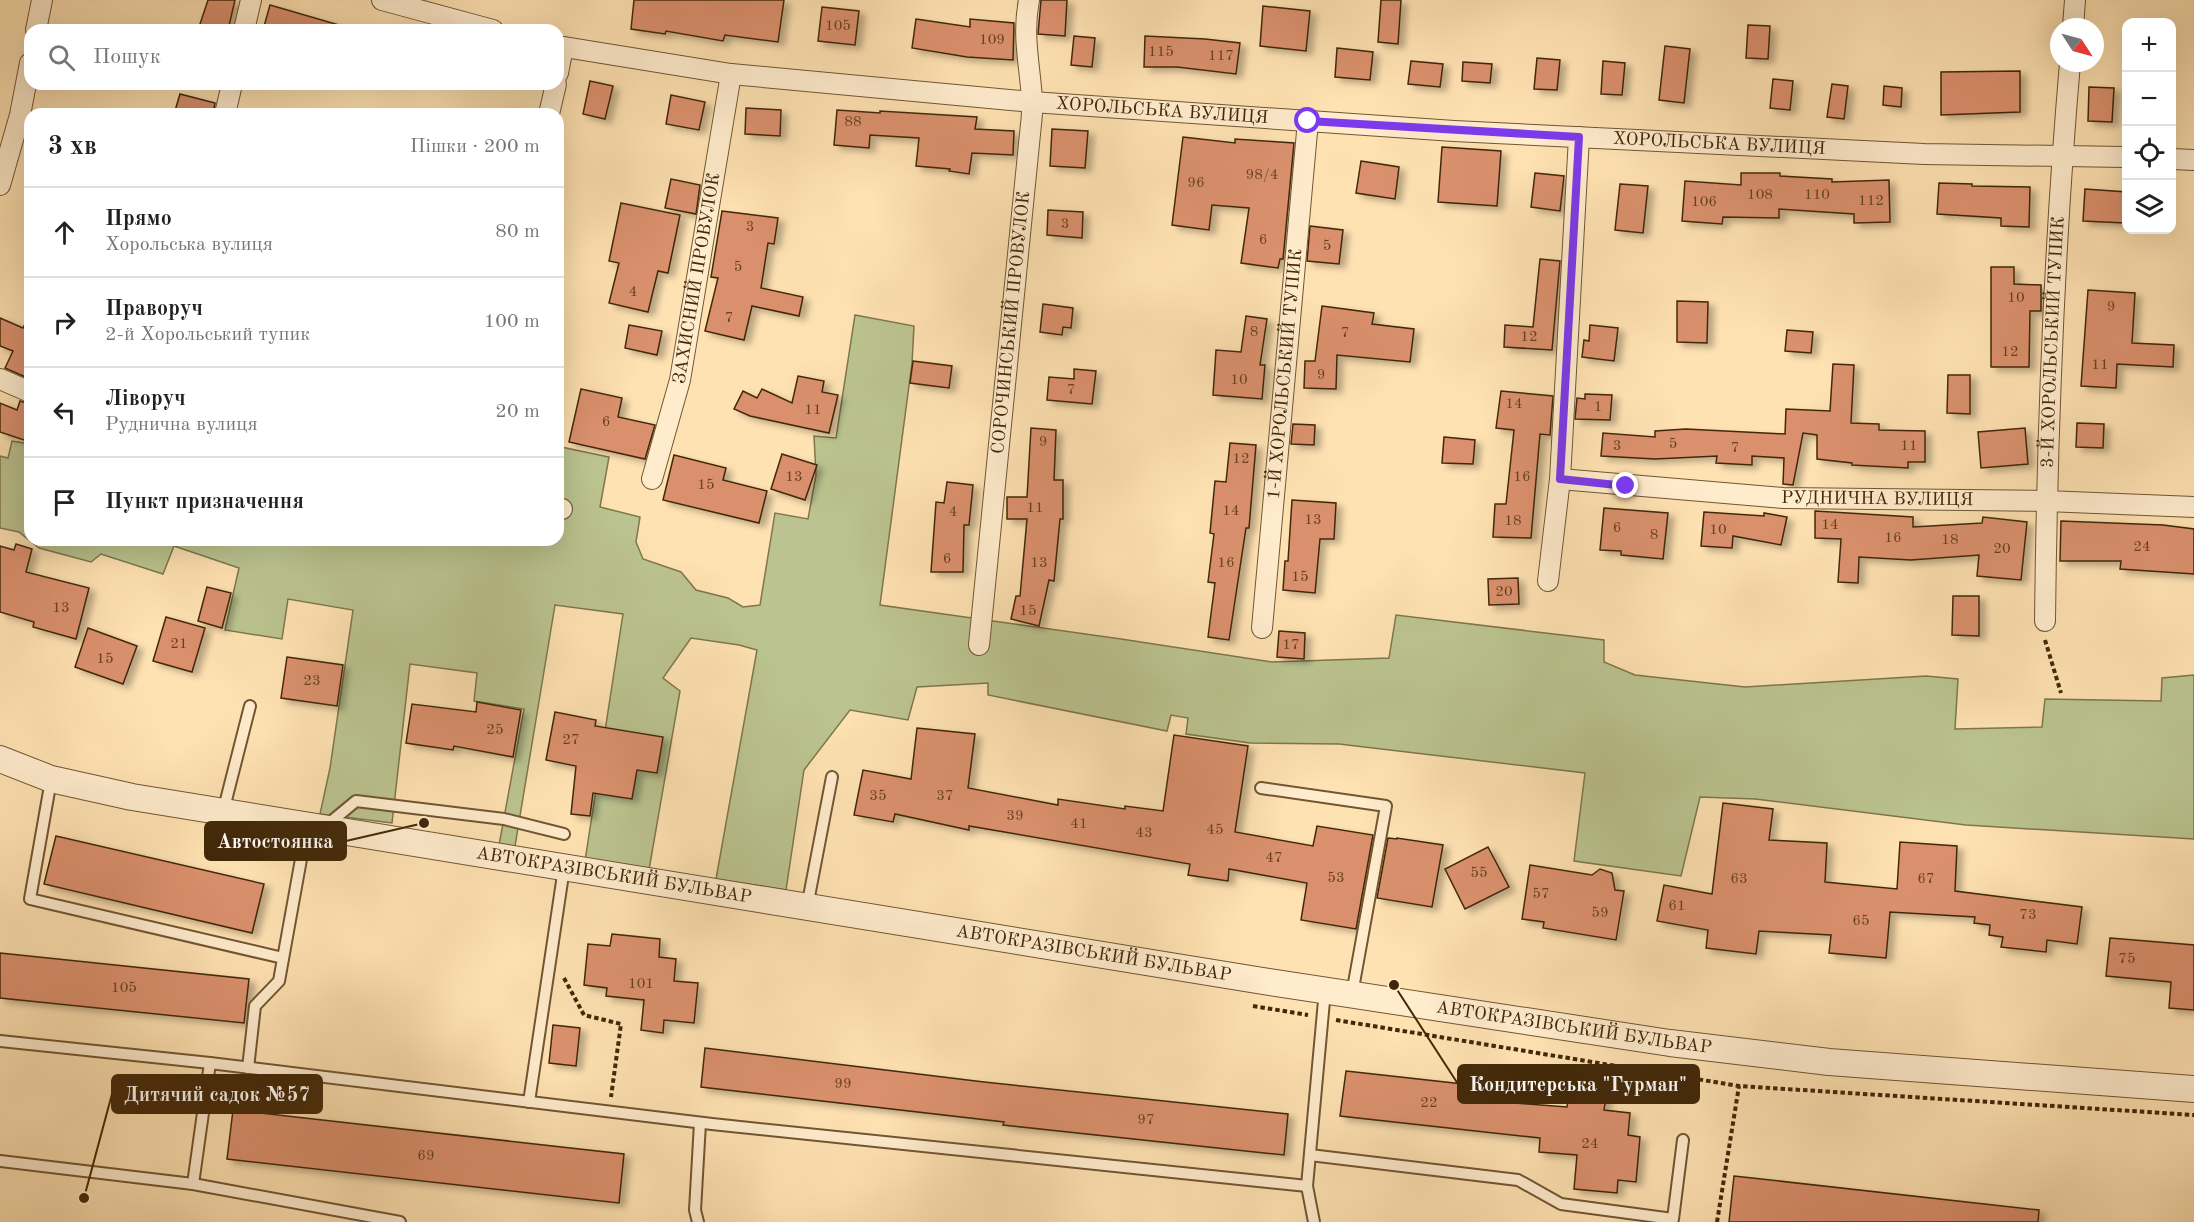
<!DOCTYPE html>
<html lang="uk">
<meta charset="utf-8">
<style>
:root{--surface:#fff;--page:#f6f6f6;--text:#202124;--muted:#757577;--line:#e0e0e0}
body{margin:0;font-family:"Old Standard TT",serif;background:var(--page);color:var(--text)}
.controls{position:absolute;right:18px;top:18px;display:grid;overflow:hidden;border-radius:12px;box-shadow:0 6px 24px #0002}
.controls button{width:54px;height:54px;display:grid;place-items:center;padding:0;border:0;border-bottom:2px solid var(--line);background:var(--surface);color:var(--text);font:30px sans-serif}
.compass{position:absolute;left:2050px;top:18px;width:54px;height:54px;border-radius:50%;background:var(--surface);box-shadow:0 6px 24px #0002;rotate:126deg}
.stop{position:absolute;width:18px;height:18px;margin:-14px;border:4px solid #7c3aed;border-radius:50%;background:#fff}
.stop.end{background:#7c3aed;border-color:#fff;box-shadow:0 2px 6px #0008}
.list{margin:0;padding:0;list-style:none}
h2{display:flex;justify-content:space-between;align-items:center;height:78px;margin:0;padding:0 24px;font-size:26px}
h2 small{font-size:20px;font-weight:400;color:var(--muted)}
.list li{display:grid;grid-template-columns:39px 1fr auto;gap:18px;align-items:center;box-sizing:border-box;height:90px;padding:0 24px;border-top:2px solid var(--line)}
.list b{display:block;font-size:22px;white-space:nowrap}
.list p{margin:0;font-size:20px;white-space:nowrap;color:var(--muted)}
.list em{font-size:20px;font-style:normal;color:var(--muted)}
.icon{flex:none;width:33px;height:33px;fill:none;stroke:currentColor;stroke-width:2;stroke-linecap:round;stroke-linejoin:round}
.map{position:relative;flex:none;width:2194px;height:1222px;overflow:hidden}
.search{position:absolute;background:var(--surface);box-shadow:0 6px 24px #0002;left:24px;top:24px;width:540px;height:66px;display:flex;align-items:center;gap:15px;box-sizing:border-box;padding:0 21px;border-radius:18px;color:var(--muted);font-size:22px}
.panel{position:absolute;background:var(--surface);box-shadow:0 6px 24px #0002;left:24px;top:108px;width:540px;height:438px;border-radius:18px}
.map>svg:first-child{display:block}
</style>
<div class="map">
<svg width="2194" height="1222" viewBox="0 0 2194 1222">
<defs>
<filter id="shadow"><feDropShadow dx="6" dy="4" stdDeviation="3" flood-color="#0004"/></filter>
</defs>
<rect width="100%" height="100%" fill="#ffe2b2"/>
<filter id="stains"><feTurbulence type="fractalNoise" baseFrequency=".00333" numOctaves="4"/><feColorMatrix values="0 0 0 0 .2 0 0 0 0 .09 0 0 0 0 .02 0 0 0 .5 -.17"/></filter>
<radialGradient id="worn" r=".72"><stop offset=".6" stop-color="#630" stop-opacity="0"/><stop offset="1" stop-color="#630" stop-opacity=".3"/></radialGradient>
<path fill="#bbc490" stroke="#7e764c" stroke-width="1.5" d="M855,315L914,326L912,363L880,605L1121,639L1272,662L1389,658L1396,615L1604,640V662L1635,675L1745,687L1926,676L1958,679L1955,729L2042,727L2045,699L2161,701L2162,678L2194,675V839L1966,825L1755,799L1700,797L1681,876L1574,861L1585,773L1339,744L1250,743L1186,734L1188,718L1171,715L1167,731L988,695V683L917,687L908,720L850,710L804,770L786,890L716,879L757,650L739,645L691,638L663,678L680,691L649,870L585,861L623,614L555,605L515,846L499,845L524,709L474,701L477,673L410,664L392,823L320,814L330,768L353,610L288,599L282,639L225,630L239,568L174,546L163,574L101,554L91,562L39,548L19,532L0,528V456L8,458L12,441L30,444V540H558V463L561,447L609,457L600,507L640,517L636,542L643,559L681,572L696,590L728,598L743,607L760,605L775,513L808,519L816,475L814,436L836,438Z"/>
<g fill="#da906d" stroke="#422808" stroke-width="1.5" filter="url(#shadow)">
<path d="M208,0H235L228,30H198Z"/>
<path d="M634,0H784L778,42L725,35L723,41L666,31L665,34L631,29Z"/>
<path d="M1041,0H1067L1065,36L1038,34Z"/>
<path d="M1381,0H1401L1398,44L1378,42Z"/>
<path d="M270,5L339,25L338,30H263Z"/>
<path d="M1263,6L1310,11L1306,51L1260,46Z"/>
<path d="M822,7L859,11L855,45L818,41Z"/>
<path d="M916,19L970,27V19L1014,23L1013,60L967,57L912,48Z"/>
<path d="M1748,25L1770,26L1768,59L1746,58Z"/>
<path d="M1074,36L1095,38L1092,67L1071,65Z"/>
<path d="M1145,36L1205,39L1240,43L1236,74L1177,67H1144Z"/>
<path d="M1665,46L1690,49L1684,103L1659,100Z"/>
<path d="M1337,48L1373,52L1370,80L1335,77Z"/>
<path d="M1537,58L1560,60L1557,90L1534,89Z"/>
<path d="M1411,61L1443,64L1440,87L1408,84Z"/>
<path d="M1603,61L1625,63L1622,95L1601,94Z"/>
<path d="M1463,62L1492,64L1490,83L1462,81Z"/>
<path d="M2020,71V112L1941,115V72Z"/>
<path d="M1773,79L1793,81L1790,110L1770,108Z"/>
<path d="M590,81L613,86L605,119L583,114Z"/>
<path d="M1832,84L1848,86L1844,119L1827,117Z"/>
<path d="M1884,86L1902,88L1901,107L1883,105Z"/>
<path d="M2089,87L2114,88L2112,122L2088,121Z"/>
<path d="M180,94L215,103L213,114H174Z"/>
<path d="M671,95L705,102L699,130L666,124Z"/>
<path d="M746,108L781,110L780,136L745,134Z"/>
<path d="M837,110L880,113V111L977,117L975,129L1014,131L1013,155L972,153L969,174L949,171L950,169L916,166L919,138L870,135L869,148L834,145Z"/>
<path d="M1052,129L1088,131L1085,168L1050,166Z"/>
<path d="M1183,137L1235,143V139L1294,143L1283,259H1280L1278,268L1241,263L1249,208L1212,205L1209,230L1172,225Z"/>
<path d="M1442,147L1501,151L1497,206L1438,202Z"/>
<path d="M1361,161L1399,167L1395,199L1356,193Z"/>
<path d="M1535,173L1564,176L1560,211L1531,207Z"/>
<path d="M1741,173H1780V176L1832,179V182L1889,180L1890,222L1854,223V214L1779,209V218L1723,217L1722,224L1682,221L1685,181L1741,185Z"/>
<path d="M671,179L700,185L696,214L665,208Z"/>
<path d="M1939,183L1972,184V186L2030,187L2029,227L2001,226V218L1937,214Z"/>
<path d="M1620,184L1648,186L1643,233L1615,230Z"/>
<path d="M2085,189L2127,192L2125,223L2083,221Z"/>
<path d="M621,203L680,215L668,273L658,271L648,312L609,303L619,263L609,261Z"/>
<path d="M1048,210L1083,212L1082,238L1047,235Z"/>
<path d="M722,211L778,218L774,244L768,243L761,288L803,297L799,316L752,306L744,340L705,331L718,278L711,277Z"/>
<path d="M1310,226L1343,230L1339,264L1307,261Z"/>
<path d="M1540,259L1560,261L1552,350L1504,347L1505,325L1533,327Z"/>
<path d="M1991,267H2014V284L2041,285V311H2030L2029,367H1991Z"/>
<path d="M2088,290L2135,293L2132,343L2174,345L2173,367L2117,364L2116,388L2081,386Z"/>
<path d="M1677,301L1708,302L1707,343L1677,342Z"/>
<path d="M1043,304L1073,308L1071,328L1063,327L1062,335L1040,332Z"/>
<path d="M1322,306L1374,313L1372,324L1414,329L1410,362L1337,355L1336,389L1304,388L1305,361H1315Z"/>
<path d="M30,314V379L5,368L13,351L0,346V318L23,328Z"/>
<path d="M1246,316L1267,319L1260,365H1265L1262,399L1213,395L1216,350L1241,352Z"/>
<path d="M629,325L662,331L657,355L625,348Z"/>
<path d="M1590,325L1618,328L1614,361L1582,357L1584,340L1589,341Z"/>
<path d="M1787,330L1813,332L1811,353L1785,351Z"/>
<path d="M913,361L952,366L949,388L910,383Z"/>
<path d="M1833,364L1854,365L1851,423L1879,424V430L1925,431V462H1908V468L1852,465V463L1817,459V435L1803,433L1793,485L1783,484L1784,458L1752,456V465L1716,463L1717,456L1655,459L1601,456L1603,433L1655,437V431L1686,429L1785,434L1786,409L1830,411Z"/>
<path d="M1074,369L1096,371L1092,404L1047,400L1049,377L1074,379Z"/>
<path d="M1948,375H1970V414L1947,413Z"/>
<path d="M798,376L824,381L822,392L838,395L829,433L750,416L734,409L743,391L757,398L762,389L792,403Z"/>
<path d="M581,389L622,398L618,417L655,425L645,459L569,442Z"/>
<path d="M1501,391L1553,396L1550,435L1540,434L1531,538L1493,537L1495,504H1506L1514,430L1496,428Z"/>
<path d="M1585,394L1612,395L1610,420L1575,419L1577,398L1585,399Z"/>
<path d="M20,401L30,404V442L0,432V403L17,410Z"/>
<path d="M2077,423L2104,424L2103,448L2076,447Z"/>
<path d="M1293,424L1315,425L1314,445L1291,444Z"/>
<path d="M1031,428L1056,430L1054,480H1063V519H1060L1054,581L1049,580L1039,626L1011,619L1016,596H1020L1027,519H1007V497H1027Z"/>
<path d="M2025,428L2028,464L1981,468L1978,432Z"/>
<path d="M1444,437L1475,440L1473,464L1442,463Z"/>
<path d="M1230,443L1256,445L1249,528H1246L1229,640L1208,637L1215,583L1208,582L1214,534L1210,533L1215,481L1226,482Z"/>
<path d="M782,454L817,465L805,500L771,489Z"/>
<path d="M674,455L726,468L723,480L767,491L759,523L663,500Z"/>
<path d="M947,482L973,485L969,525H964L963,572H931L936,502L944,503Z"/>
<path d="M1292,500L1336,503L1334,539H1320L1315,593L1283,590L1285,561H1288Z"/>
<path d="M1604,508L1668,513L1663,559L1621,555V551L1600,550Z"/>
<path d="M1815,511L1913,517V527L1982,523L1983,517L2027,522L2021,580L1977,576L1979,555L1911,560L1859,557L1858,583L1838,582L1841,539L1815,538Z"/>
<path d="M1704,512L1764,516V513L1787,517L1781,545L1733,536L1732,548L1701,546Z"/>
<path d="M2061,521L2163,525L2194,529V574L2120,569L2121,561H2060Z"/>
<path d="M16,544L32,549L26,572L89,588L76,639L33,627L34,622L0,612V546L14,550Z"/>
<path d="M1518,578L1519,604L1489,605L1488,579Z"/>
<path d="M207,587L231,593L222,628L198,621Z"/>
<path d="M1953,596H1979V636L1952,635Z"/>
<path d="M166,617L205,628L192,672L153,661Z"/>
<path d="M88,628L137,646L123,684L75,667Z"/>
<path d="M1279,631L1305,633L1304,659L1277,657Z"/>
<path d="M287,657L343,665L337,706L281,698Z"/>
<path d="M477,702L521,710L513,757L454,746L453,750L406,743L412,704L476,712Z"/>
<path d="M555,712L596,720L595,726L663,737L657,773L637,770L632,799L593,793L590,816L571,814L576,766L546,760Z"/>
<path d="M917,728L975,734L968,788L1058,805V799L1125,809V806L1163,811L1174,735L1248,746L1235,832L1313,846L1317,826L1373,835L1356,929L1301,920L1307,883L1229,869L1228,881L1188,875L1190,864L969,826V830L895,814L893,822L854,815L863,770L911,779Z"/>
<path d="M1723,803L1773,809L1769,840L1827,843L1825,882L1897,889L1900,842L1957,846L1955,891L2082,907L2077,944L2047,940L2046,952L2001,947L2003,937L1989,935L1990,925L1974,923L1975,917L1890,912L1886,958L1829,953L1831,935L1759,931L1756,954L1706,948L1708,930L1657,921L1664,885L1712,894Z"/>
<path d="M56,836L264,884L252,933L44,884Z"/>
<path d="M1388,838L1397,839V838L1443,845L1432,907L1377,898Z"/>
<path d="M1488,847L1509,887L1465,909L1445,869Z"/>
<path d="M1530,865L1592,875L1600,869L1612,873L1615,890L1624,891L1616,940L1543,928L1544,922L1522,919Z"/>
<path d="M612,934L660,939L659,957L676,959L674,981L698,983L694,1023L664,1020L663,1033L641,1030L644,1000L606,996L607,988L584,985L588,944L610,946Z"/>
<path d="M2110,938L2194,945V1010L2169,1008L2171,982L2106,976Z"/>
<path d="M0,953L249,979L244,1023L0,998Z"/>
<path d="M553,1025L580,1028L576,1066L549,1063Z"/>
<path d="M705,1048L984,1082L1288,1114L1284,1155L1003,1125L1004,1122L701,1087Z"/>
<path d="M1346,1071L1517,1090L1515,1103L1567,1107L1570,1087L1607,1091L1604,1110L1630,1113L1628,1135L1640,1137L1636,1182L1618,1180L1617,1193L1574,1189L1577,1155L1539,1152L1540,1138L1340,1116Z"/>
<path d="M233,1110L624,1154L619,1203L227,1159Z"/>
<path d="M1734,1176L2039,1210L2038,1222H1729Z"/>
</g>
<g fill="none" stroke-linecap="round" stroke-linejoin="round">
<defs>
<g id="service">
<path d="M51,780L30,899L283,958"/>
<path d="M1261,788L1386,806L1352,994"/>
<path d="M223,812L250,706"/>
<path d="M327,825L356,801L504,819L564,834"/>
<path d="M807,907L832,777"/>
<path d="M0,1041L210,1063L193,1184"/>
<path d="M210,1063L712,1124L1307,1186L1325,990"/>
<path d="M248,1068L255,1006L279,981L307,826"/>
<path d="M529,1102L564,868"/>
<path d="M1310,1155L1518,1180L1561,1204L1673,1219L1683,1140"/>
<path d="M0,1161L193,1184L400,1222"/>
<path d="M1307,1186L1314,1222"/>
<path d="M698,1222L695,1210L700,1123"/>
</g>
<g id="minor">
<path d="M382,0L493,30"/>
<path d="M2073,27L2075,0"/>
<path d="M36,30L42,0"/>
<path d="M244,30L251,0"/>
<path id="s1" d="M558,46L731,74L1032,102L1454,131L1924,154L2126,157"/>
<path d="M558,73L563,47"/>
<path d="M225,114L232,84"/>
<path d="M549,114L556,84"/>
<path d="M2172,159L2194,160"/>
<path d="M0,185L20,115L30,63"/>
<path d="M0,379L30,392"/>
<path id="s2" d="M652,479L680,380L731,74"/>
<path id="s3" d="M1560,479L1783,498L2046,501L2194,507"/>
<path d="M558,509H562"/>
<path d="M1548,581L1560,479L1579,137"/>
<path id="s4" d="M2045,621C2047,435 2054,248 2070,63"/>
<path id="s5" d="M1262,628L1308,121"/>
<path id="s6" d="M979,645L1030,134C1031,123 1033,111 1032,100C1030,65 1022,36 1029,0"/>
</g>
<g id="tertiary">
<path id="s7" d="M0,759L51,779L132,797L1263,981L1670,1043L1829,1062L2194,1089"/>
</g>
</defs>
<use href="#service" stroke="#715632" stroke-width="14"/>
<use href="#minor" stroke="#715632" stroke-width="22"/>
<use href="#tertiary" stroke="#715632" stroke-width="28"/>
<g stroke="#422808" stroke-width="4" stroke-dasharray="4.5 3" stroke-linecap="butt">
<path d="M2045,640L2061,693"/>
<path d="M564,978L584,1015L621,1024L611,1097"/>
<path d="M1253,1006L1308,1015"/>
<path d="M1336,1020L1739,1086L2194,1115"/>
<path d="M1717,1222L1739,1086"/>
</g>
<use href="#service" stroke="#ffeccd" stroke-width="10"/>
<use href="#minor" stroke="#ffeccd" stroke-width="20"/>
<use href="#tertiary" stroke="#ffeccd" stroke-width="26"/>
</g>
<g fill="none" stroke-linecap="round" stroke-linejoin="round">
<path stroke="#7c3aed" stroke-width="8" d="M1308,121L1579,137L1560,479L1626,486"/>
</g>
<g text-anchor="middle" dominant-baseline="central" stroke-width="4.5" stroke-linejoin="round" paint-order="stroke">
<g font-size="15" fill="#684221">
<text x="838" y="26">105</text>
<text x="992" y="40">109</text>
<text x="1161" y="52">115</text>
<text x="1221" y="56">117</text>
<text x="853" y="122">88</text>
<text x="1262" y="175">98/4</text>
<text x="1196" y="183">96</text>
<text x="1760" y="195">108</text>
<text x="1817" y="195">110</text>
<text x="1871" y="201">112</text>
<text x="1704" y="202">106</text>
<text x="1065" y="224">3</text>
<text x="750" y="227">3</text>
<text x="1263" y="240">6</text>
<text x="1327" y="246">5</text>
<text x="738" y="267">5</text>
<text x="633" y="292">4</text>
<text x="2016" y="298">10</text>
<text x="2111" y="307">9</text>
<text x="729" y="318">7</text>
<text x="1254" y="332">8</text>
<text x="1345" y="333">7</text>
<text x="1529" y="337">12</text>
<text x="2010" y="352">12</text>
<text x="2100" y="365">11</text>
<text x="1321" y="375">9</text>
<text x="1239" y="380">10</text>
<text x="1071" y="390">7</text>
<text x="1514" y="404">14</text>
<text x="1598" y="407">1</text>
<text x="813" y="410">11</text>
<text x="606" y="422">6</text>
<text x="1043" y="442">9</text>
<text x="1673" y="444">5</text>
<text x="1617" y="446">3</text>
<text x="1909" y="446">11</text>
<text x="1735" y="448">7</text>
<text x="1241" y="459">12</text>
<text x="794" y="477">13</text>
<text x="1522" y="477">16</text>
<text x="706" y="485">15</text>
<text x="1035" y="508">11</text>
<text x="1231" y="511">14</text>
<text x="953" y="512">4</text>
<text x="1313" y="520">13</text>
<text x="1513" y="521">18</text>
<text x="1830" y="525">14</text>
<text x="1617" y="528">6</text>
<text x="1718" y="530">10</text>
<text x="1654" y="535">8</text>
<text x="1893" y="538">16</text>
<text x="1950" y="540">18</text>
<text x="2142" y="547">24</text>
<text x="2002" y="549">20</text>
<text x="947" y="559">6</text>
<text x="1039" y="563">13</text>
<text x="1226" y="563">16</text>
<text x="1300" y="577">15</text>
<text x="1504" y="592">20</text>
<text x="61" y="608">13</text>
<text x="1028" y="611">15</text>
<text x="179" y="644">21</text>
<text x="1291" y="645">17</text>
<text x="105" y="659">15</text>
<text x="312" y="681">23</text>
<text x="495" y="730">25</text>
<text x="571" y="740">27</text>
<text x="878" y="796">35</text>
<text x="945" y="796">37</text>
<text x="1015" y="816">39</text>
<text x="1079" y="824">41</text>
<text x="1215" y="830">45</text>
<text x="1144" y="833">43</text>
<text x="1274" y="858">47</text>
<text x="1479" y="873">55</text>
<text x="1336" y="878">53</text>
<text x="1739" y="879">63</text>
<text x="1926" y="879">67</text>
<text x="1541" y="894">57</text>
<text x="1677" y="906">61</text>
<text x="1600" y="913">59</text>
<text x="2028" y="915">73</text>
<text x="1861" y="921">65</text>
<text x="2127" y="959">75</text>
<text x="641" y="984">101</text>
<text x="124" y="988">105</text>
<text x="843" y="1084">99</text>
<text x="1429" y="1103">22</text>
<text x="1146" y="1120">97</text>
<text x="1590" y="1144">24</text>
<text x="426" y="1156">69</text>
</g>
<g font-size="18" fill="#422808" stroke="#ffeccd">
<text stroke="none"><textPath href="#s1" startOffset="608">ХОРОЛЬСЬКА ВУЛИЦЯ</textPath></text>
<text stroke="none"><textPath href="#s1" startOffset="1166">ХОРОЛЬСЬКА ВУЛИЦЯ</textPath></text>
<text stroke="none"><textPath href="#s2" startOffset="206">ЗАХИСНИЙ ПРОВУЛОК</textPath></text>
<text stroke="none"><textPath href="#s6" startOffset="324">СОРОЧИНСЬКИЙ ПРОВУЛОК</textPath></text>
<text stroke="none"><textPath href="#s4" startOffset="279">3-Й ХОРОЛЬСЬКИЙ ТУПИК</textPath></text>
<text stroke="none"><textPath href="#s5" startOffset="255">1-Й ХОРОЛЬСЬКИЙ ТУПИК</textPath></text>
<text stroke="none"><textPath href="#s3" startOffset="318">РУДНИЧНА ВУЛИЦЯ</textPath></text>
<text stroke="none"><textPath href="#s7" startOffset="626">АВТОКРАЗІВСЬКИЙ БУЛЬВАР</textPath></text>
<text stroke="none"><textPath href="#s7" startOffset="1112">АВТОКРАЗІВСЬКИЙ БУЛЬВАР</textPath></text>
<text stroke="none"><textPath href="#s7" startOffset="1598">АВТОКРАЗІВСЬКИЙ БУЛЬВАР</textPath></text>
</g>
</g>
<path fill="none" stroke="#422808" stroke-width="2" d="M424 823L346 841M1394 985L1458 1084M84 1198L112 1094"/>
<g fill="#422808" stroke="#ffeccd" stroke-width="2">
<circle cx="424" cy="823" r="6"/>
<circle cx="1394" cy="985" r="6"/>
<circle cx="84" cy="1198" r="6"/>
</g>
<g fill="#422808" stroke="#422808" stroke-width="2">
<rect x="205" y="822" width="141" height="38" rx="6"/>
<rect x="1458" y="1065" width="241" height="38" rx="6"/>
<rect x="112" y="1075" width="210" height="38" rx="6"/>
</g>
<g font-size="20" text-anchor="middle" font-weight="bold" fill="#fff">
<text x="275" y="848">Автостоянка</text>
<text x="1578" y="1091">Кондитерська "Гурман"</text>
<text x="217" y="1101">Дитячий садок №57</text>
</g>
<rect width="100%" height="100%" filter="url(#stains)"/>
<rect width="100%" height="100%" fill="url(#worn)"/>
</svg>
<div class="controls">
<button>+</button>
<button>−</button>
<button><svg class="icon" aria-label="locate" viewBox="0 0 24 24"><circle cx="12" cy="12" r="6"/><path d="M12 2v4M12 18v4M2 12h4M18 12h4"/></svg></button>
<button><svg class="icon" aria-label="layers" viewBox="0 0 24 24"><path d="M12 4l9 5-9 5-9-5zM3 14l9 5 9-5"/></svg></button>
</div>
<svg class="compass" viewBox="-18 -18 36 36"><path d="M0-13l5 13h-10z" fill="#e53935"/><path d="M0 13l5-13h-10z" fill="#757577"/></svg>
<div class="stop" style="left:1308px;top:121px"></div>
<div class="stop end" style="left:1626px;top:486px"></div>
<div class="search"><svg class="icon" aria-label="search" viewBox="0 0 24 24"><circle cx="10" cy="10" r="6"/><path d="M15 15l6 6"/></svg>Пошук</div>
<section class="panel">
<h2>3 хв<small>Пішки · 200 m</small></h2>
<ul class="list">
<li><svg class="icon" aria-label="ahead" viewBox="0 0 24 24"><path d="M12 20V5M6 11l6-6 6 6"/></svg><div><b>Прямо</b><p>Хорольська вулиця</p></div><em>80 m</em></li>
<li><svg class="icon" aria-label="right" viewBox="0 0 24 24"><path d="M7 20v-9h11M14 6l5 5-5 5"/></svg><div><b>Праворуч</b><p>2-й Хорольський тупик</p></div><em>100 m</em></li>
<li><svg class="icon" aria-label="left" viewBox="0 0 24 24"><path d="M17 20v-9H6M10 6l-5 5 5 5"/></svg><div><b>Ліворуч</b><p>Руднична вулиця</p></div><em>20 m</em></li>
<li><svg class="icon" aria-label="arrive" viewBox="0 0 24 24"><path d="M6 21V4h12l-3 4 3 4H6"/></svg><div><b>Пункт призначення</b></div></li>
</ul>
</section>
</div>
